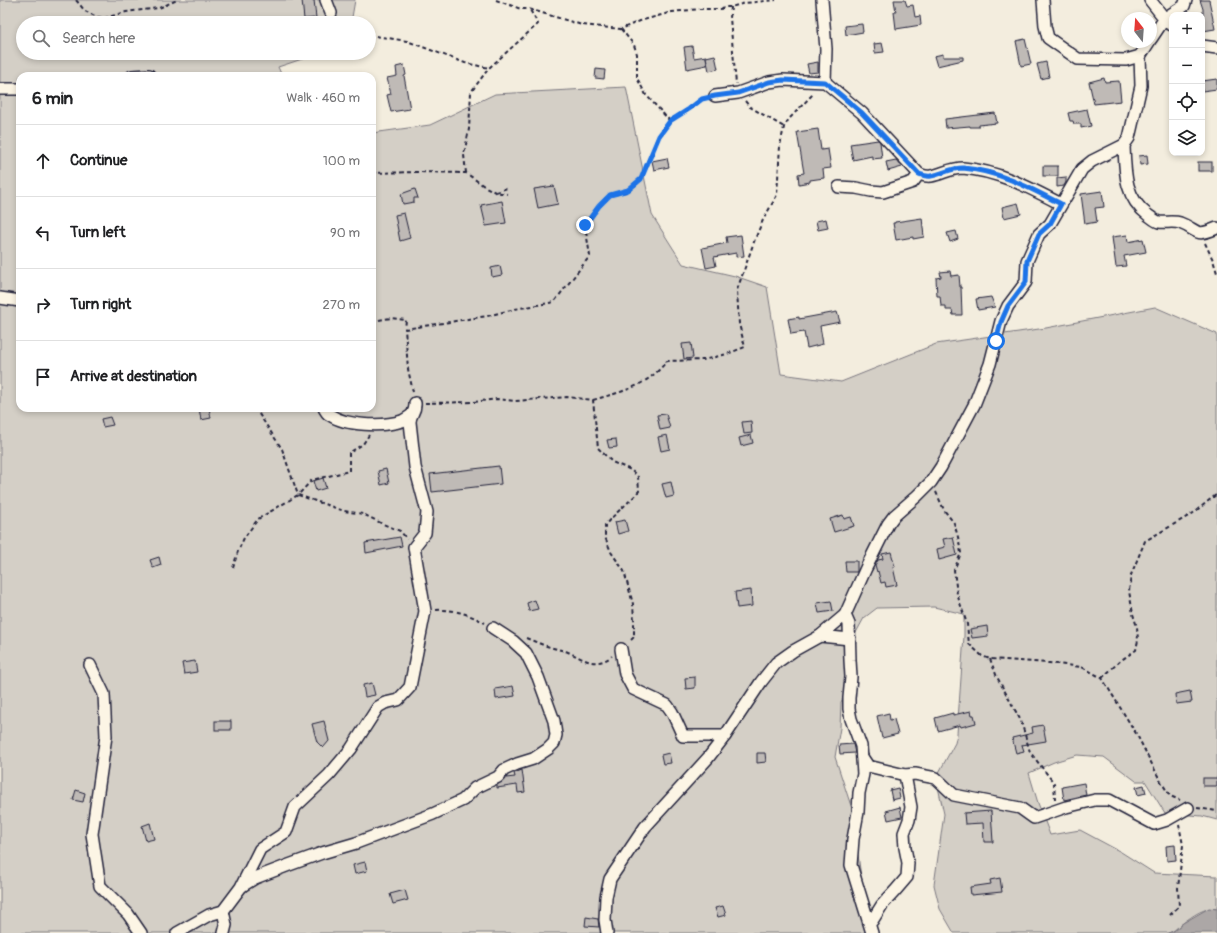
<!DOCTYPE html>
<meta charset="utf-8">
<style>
:root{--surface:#fff;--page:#f6f6f6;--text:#202124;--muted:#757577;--line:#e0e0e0}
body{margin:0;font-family:Pangolin,sans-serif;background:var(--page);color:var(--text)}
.controls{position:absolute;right:12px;top:12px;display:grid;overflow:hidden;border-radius:8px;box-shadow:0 2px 6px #0003}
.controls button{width:36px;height:36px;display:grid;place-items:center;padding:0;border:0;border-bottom:1px solid var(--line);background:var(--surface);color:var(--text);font:20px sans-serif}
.compass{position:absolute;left:1121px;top:12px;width:36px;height:36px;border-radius:50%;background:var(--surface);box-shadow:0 2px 6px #0003;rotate:343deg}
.stop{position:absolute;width:12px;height:12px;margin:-9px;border:3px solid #1a73e8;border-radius:50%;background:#fff}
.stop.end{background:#1a73e8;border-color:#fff;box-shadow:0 1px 4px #0008}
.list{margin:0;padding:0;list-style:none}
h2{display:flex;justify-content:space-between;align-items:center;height:52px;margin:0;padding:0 16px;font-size:17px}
h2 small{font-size:13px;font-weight:400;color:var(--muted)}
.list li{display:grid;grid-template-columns:26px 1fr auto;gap:12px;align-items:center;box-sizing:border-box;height:72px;padding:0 16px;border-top:1px solid var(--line)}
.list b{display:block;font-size:15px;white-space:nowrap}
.list em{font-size:13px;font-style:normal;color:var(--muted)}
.icon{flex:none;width:22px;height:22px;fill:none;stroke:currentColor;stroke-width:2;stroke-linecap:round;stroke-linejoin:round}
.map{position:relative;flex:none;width:1217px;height:933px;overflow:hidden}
.search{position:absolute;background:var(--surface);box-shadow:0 2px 6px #0003;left:16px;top:16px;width:360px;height:44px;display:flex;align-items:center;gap:10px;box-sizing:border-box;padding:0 14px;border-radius:22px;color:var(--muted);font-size:15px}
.panel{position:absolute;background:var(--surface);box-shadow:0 2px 6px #0003;left:16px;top:72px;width:360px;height:340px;border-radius:12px}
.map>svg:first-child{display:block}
</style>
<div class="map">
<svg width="1217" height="933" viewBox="0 0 1217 933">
<rect width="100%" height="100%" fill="#f3edde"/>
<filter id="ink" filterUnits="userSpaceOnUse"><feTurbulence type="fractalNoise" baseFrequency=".025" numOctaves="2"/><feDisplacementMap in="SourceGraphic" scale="8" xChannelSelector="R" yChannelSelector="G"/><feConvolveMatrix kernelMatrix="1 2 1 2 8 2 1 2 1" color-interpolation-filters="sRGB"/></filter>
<g filter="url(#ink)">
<path fill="#d4cfc6" stroke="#7b7880" d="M0,0H355L351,23H23V53H320L278,67L282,76H20V408H372V133L430,125L495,94L626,87L652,215L683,264L735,276L767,287L781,374L841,382L936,344L1046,328L1155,307L1217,334V820L1202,816L1165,813L1145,781H1136L1104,757L1077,755L1054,762L1029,773L1038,803L1050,835L1080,830L1121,852L1154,873L1217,876V909C1206,906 1192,916 1183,923C1177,927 1175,931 1168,933H954L940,909L934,885L944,814L936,778L955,743L957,734L964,636V614L934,607L877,608L864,618L852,640L845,694L841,702L840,728L835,757L852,809L863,892L875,933H0Z"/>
<path fill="#aca7a6" stroke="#75727b" d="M1209,908L1217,909V933H1168L1174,931L1183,923Z"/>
<g fill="#bfbab6" stroke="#22223b">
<path d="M302,0H314L316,18L304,19Z"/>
<path d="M894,0H905L907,6L913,5L915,17L920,16L921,25L896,29L894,12H896Z"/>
<path d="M1200,0H1209L1215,29L1203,31V9Z"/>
<path d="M862,24L863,32L846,35L845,26Z"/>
<path d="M1025,39L1031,64L1021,66L1016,41Z"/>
<path d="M882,43L884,52L875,53L874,44Z"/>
<path d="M692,46L694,58L706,56L707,65L687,69L684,47Z"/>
<path d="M943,54V57H963V60L937,66L934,56Z"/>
<path d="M715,55L718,69L709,71L706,57Z"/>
<path d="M818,62V72L809,73L807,64Z"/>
<path d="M1046,62L1049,77L1041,79L1037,64Z"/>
<path d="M404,65L406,75L404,76L410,109L391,112L387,95L391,94L387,78L397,76L396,67Z"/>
<path d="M596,69L605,70L604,79L595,78Z"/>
<path d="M1104,78L1105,82L1119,81L1121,101L1094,104L1089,82Z"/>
<path d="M1217,79V89L1202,91V81Z"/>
<path d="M1087,109L1091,126L1081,128V124H1074L1073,121H1070L1068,113Z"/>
<path d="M995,113L997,123L979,125V127H970V126L946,128L945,119Z"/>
<path d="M818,129L821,150L828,149L831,168L823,169L824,178L810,180V182L799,184L798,174L804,173L797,132Z"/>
<path d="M878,140L880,142L882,158L872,159V156L853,160L850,144Z"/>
<path d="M1147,155L1148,164L1140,165L1139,156Z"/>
<path d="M667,158L669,167L654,170L652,161Z"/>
<path d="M896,160L902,167L888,171L886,162Z"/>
<rect x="1198" y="162" width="14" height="9"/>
<rect x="1043" y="166" width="15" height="10"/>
<path d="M1066,177V182L1064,186L1057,187V178Z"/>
<path d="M554,186L558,204L538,208L534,189Z"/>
<path d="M415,189L418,198H414V202L403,204L401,194Z"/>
<path d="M1102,191L1104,207L1095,208L1097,222L1085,224L1081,194Z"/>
<path d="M502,201L506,223L486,226L481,205Z"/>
<path d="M1018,203L1021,214L1004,218L1002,207Z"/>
<path d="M404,213L410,238L400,241L395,215Z"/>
<path d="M922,218L924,237L913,239V237L896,240L893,223H895V222Z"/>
<path d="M826,219L828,228L818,230L816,221Z"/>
<path d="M956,231L958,239L950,242L947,233Z"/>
<path d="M741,235L744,256L736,257V253L714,257L716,266L706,268L702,248L727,243L726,237Z"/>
<path d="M1127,235L1128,242L1143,239L1146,252L1124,256L1126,266L1116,267L1112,237Z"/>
<path d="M500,266L502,275L492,277L491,268Z"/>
<path d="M950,271L951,276L959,275L960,287H961L962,315H953L952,310H946V306H941L940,296H937L936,278L941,277L940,272Z"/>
<path d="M991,297L995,307L978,310L976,299Z"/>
<path d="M837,312L840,322L820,326L823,344L807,348L804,332L791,334L788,319L799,317V319Z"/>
<path d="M691,343L693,358L684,359L682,344Z"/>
<path d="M199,408H209L211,418L201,420Z"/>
<path d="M666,414L670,428L660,430L657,415Z"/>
<path d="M110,417L113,425L103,427L101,419Z"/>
<path d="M751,421L752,433L744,434L742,422Z"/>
<path d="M667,435L670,449L661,451L658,437Z"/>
<path d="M751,435L753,443L741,446L739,438Z"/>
<path d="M616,439L617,447L609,448L607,440Z"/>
<path d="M499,466L501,484L432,492L430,474Z"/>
<path d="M386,469L389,483L381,485L378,471Z"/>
<path d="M323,478L326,488L316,491L313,481Z"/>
<path d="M671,482L674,496L666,498L662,484Z"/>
<path d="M843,515L844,519L851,517L854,526L834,532L830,519Z"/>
<path d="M625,520L628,531L618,534L615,522Z"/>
<path d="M400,537L402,546L366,553L365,543Z"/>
<path d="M953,537L957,555L939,560L937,549L945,547L943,539Z"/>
<path d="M891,552L895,567H893L897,585L886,587L885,582L881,583L878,571L877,572L875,565L878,560L883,559L882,554Z"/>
<path d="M159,557L161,565L153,568L150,560Z"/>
<path d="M845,561H857V572H846Z"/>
<path d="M751,590L752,606L737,608L735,592Z"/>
<path d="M535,600L538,609L529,611L527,603Z"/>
<path d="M831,601L833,611L819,613L817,603Z"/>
<path d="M987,626L988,636L972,638L970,629Z"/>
<path d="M195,661L197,672L184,674L182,663Z"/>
<path d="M695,677V688L686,689L685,678Z"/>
<path d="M372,683L375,695L365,697L363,685Z"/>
<path d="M513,686L515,696L496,699L495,689Z"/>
<path d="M1190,691L1192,702L1176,704L1175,694Z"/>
<path d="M971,711L972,715H974L976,723L961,727L960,725L938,731L935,718L953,713V715Z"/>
<path d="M889,713L890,720L894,719L898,734L882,738L877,716Z"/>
<rect x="215" y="721" width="16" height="9"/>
<path d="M324,721L329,741L323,748L317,742L312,724Z"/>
<path d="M1043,725L1046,741L1022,745L1024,751L1016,753L1012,738L1033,733L1032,727Z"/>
<path d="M853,744L855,753L840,754L839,745Z"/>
<path d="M669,753L671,763L663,764L661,755Z"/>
<path d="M757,753H765L766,762L757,763Z"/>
<path d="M522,770L525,792L518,793L517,785L497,788V785L506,778L515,777L514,773Z"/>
<rect x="1203" y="778" width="14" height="8"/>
<path d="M1084,783L1086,795L1064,800L1062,787Z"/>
<path d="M1144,785L1146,793L1138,795L1136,787Z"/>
<path d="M898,788L900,798L892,800L890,790Z"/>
<path d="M76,790L85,793L83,802L73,800Z"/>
<path d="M900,807L902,817L888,820L886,811Z"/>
<path d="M991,811L993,842H984L983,823L965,824L964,813Z"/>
<path d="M150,823L154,839L146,841L142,826Z"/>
<path d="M1175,845L1176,860L1167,861L1166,846Z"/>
<path d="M365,862L367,871L355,874L353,865Z"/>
<path d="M1000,878L1002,892L971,895L970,887L991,884L990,880Z"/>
<path d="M405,890L408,900L393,904L390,894Z"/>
<path d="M723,906L726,915L718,917L715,908Z"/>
<path d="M586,917L598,919L599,927L585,926Z"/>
</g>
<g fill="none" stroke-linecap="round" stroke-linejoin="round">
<defs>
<g id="minor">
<path d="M326,0L331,13"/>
<path d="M822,0L826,49L825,82"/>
<path d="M1043,0L1045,26L1048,38L1078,59L1126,60L1140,56"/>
<path d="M1150,0L1168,23L1172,25"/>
<path d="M1151,39L1165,18L1184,6L1186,0"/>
<path d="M1202,46L1217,48"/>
<path d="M132,76L149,75"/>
<path d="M0,89H20"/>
<path d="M715,96L738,93L769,82L783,80L825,82L862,113L919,174C922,175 927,177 931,176C942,174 951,168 963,168C999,171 1030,188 1061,204"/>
<path d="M1124,145C1125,171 1124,197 1148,215C1151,217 1155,221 1159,222C1165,223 1174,221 1180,223C1199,230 1194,238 1217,228"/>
<path d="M839,187L856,188L871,191L883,192L913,182L919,174"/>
<path d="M0,298L20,301"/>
<path d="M324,408C326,411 327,414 330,415C346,426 383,427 402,421C404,420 407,418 410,416"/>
<path d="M845,615L849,624L850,660L851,677L849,698V709L851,719L861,746L863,774L859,793L858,812L853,839L851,865L872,933"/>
<path d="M820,636L850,639"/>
<path d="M621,649L625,674L633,689L667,705L672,712L683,736H725"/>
<path d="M90,665L104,694L106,736L92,834L100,886L128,914L141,933"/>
<path d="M862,757L868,766L905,775L915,774L936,778L954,795L1020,808L1034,818L1066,807L1095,800H1109L1154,824L1167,820L1188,808"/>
<path d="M242,886L255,878L289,865L322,853L356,843L433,814L463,800L475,788L498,777L504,770L517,764L533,759L548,749L554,743L556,735L554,721L538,677L526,653L513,641L493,628"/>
<path d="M223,911L226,925L224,933"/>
<path d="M872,921L882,905L895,891L907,877L908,863L905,848L904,833L909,820L911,807L905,775"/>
<path d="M177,933L209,915L223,911L241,887L260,849L286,832L295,807L329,775L351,749L378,707L385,703L398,700L410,687L425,611L414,547L425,533L427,512L415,467L410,422C410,414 416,412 415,403"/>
<path d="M607,933L605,920L606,897L610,879L645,827L708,758L725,736L761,682L776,663L793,651L820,636L845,615L866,568L888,524L894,516L917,496L931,482L941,467L974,405L990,364L1001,321L1008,306L1026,282L1027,261L1039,234L1050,224L1082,169L1092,161L1124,145L1129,138L1141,86L1140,56L1149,42"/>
</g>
</defs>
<use href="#minor" stroke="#22223b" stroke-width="14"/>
<g stroke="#22223b" stroke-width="2" stroke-dasharray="4 3" stroke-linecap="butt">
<path d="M76,0L85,11L97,17L105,18L126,12L159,8L177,0"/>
<path d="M496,0L521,9H529L582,25L621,29L640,21L672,12L700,9H721L724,7H731L745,3L776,0"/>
<path d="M731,7L730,18L736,84"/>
<path d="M338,19L344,23"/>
<path d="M621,29L634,45L637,54V78L646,95L670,121"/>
<path d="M369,35L407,41L465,63L489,68"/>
<path d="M745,101L750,107L784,127"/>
<path d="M372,173L417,172L466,173L484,186L495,192L507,194"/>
<path d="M466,173L464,155L469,129L471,92L489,68L538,24L530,10"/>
<path d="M496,192L507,188"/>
<path d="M1205,243L1213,260L1217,273"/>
<path d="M372,321L391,318L406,320L405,329"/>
<path d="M413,392L408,369L405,329L487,316L515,309L554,302L590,256L585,225L599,206L610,195L628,191L641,179L659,136L670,121L689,109L702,99L706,98"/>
<path d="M593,400C624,391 646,387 667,361L703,360L727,354L745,347L739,324L737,290L755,239L763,220L777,195L780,146L784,127L789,119L814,93"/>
<path d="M425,403L474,402L497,399L515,401L567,397L593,400L598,448L612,462L631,470L638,477L639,491C628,504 615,513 605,525V537L611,552L624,571L633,604L634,619V637L629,642"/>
<path d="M255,408L282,449L298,495L344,511L363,514L383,524L400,531L407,539"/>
<path d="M936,492L944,510L954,523L958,537L961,553L954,570L957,594L967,624L969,644L982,656L990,659L1049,663L1082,667L1102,678L1137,735L1160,780L1170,796L1180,800"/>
<path d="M233,568L238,551L244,538L258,519L298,495L312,480L349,471V453L363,444L369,435"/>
<path d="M436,610C454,609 469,614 485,623"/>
<path d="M526,638C534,641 542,645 550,647C556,649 562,650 568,652C584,659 595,669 612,656"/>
<path d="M990,659L997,677L1021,721L1030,752L1054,783L1055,799"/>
<path d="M1102,678L1120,661L1136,650L1138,640L1137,627L1133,614L1129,591L1131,575L1145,541L1192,514L1217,494"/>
<path d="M1197,808L1217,811"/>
<path d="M1170,915L1179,906L1178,888L1183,845L1179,825"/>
</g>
<use href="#minor" stroke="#fcf5e5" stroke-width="11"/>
</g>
</g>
<g fill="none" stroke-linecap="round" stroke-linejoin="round" filter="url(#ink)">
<path stroke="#1a73e8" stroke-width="5" d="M585,225L599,206L610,195L628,190L641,179L659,136L670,121L689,109L702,99L715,96L738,93L769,82L783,80L825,82L862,113L919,174C922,175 927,177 931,176C942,174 951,168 963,168C999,171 1030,188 1061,204L1050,224L1039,234L1027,261L1026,282L1008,306L1001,322L996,341"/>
</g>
</svg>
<div class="controls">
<button>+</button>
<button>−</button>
<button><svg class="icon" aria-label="locate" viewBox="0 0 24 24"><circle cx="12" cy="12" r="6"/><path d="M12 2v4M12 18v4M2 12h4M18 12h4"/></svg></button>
<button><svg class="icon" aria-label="layers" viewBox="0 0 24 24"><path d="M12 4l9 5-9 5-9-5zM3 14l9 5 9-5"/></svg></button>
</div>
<svg class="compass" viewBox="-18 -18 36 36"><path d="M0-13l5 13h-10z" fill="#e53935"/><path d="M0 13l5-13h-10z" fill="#757577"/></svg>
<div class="stop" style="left:996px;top:341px"></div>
<div class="stop end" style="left:585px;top:225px"></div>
<div class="search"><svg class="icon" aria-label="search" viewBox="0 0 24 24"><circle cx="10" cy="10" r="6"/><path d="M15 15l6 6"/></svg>Search here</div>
<section class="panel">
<h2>6 min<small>Walk · 460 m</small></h2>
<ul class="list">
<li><svg class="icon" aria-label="ahead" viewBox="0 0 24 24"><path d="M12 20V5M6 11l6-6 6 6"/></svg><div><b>Continue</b></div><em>100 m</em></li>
<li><svg class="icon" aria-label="left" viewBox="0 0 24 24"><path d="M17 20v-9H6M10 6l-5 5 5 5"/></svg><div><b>Turn left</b></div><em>90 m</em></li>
<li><svg class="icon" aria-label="right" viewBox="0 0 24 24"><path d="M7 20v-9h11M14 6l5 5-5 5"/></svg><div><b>Turn right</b></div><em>270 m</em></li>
<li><svg class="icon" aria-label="arrive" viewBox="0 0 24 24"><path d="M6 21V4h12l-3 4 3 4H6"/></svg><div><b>Arrive at destination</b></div></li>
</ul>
</section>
</div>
